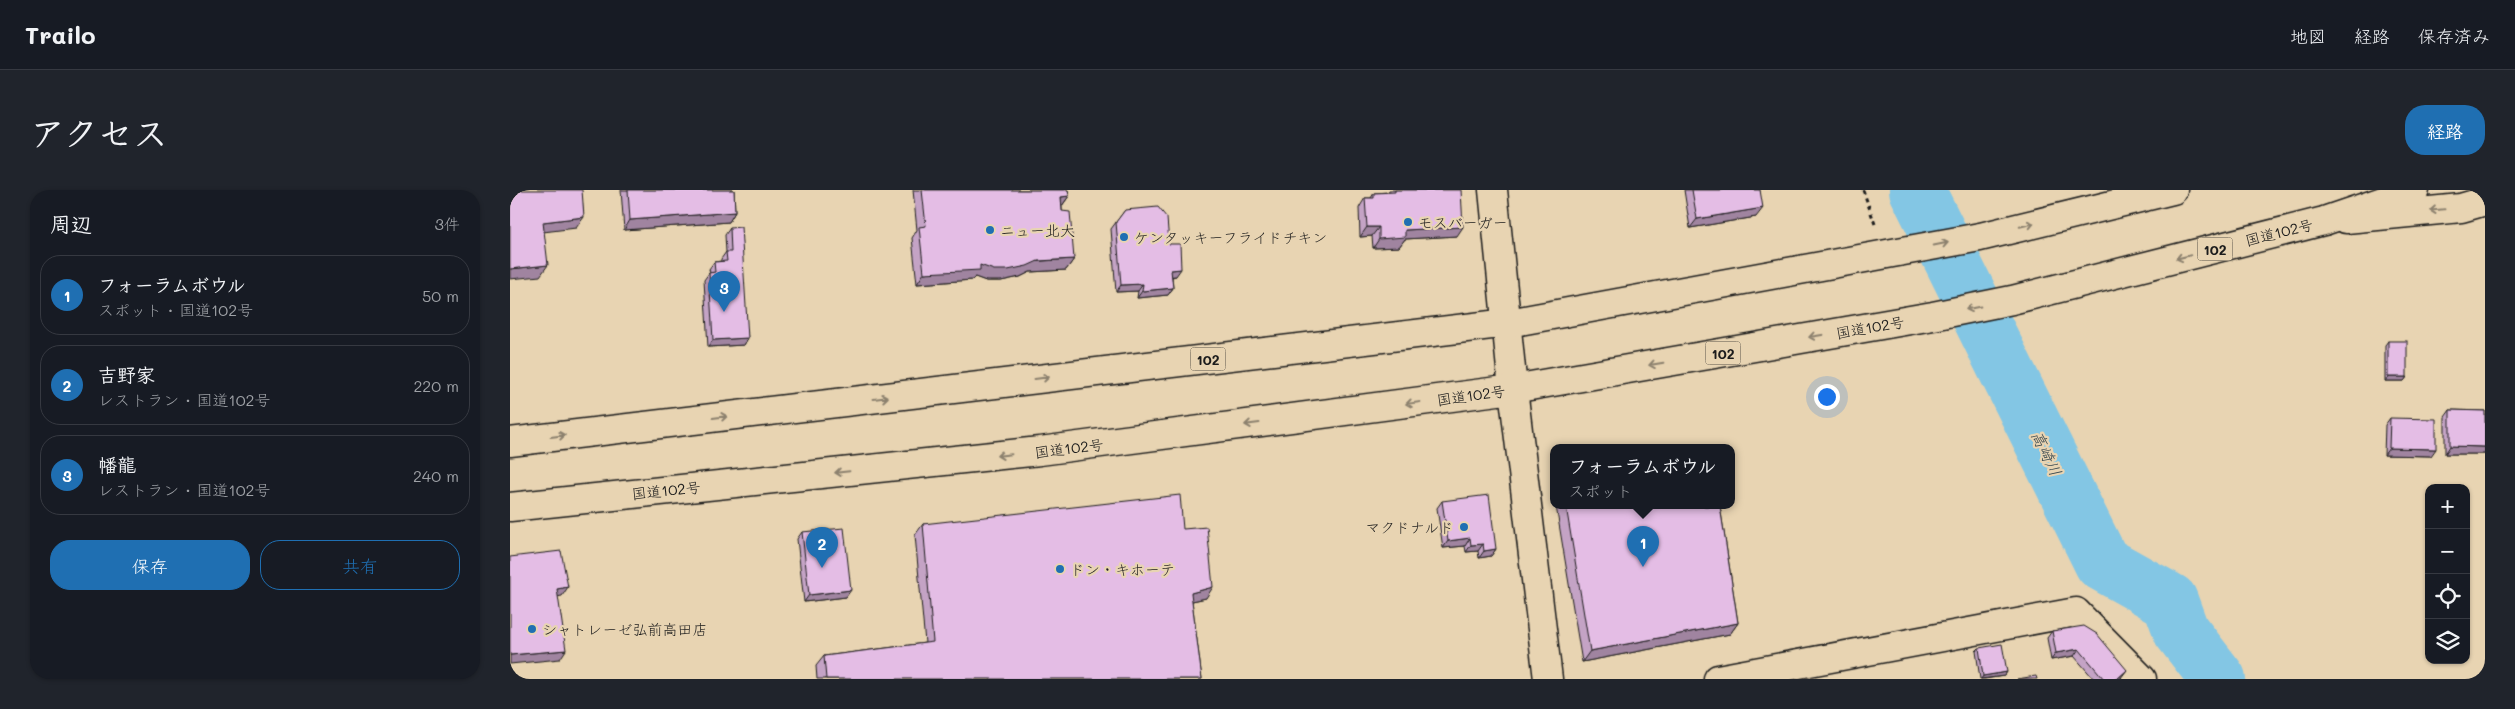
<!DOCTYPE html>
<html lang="ja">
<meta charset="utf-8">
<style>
:root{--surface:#171b24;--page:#20242c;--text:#f1f3f6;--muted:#9ea1a6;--line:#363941;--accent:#1f6fb2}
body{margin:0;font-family:Mali,"Klee One",sans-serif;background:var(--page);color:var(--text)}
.controls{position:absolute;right:15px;bottom:15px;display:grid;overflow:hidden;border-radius:10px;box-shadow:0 1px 4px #0004}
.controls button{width:45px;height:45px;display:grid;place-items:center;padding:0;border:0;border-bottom:1px solid var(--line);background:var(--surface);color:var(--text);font:25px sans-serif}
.you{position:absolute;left:1316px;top:206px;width:18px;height:18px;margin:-12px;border:4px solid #fff;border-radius:50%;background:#1a73e8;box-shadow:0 0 0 8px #1a73e833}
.badge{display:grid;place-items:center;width:32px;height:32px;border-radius:50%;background:var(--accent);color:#fff;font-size:16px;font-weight:700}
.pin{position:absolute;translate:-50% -41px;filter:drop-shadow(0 1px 2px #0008)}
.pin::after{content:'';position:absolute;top:26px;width:18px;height:15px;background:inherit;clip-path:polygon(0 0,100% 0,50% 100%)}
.popup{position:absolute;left:1040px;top:254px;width:185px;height:65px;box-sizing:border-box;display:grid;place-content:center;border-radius:10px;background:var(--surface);filter:drop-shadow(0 1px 4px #0005);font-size:16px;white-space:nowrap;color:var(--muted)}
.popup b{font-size:19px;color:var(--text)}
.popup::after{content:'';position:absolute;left:50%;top:100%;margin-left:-10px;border:10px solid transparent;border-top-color:var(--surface)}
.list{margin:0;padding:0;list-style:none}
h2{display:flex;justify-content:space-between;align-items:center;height:65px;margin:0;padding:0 20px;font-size:21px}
h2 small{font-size:16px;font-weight:400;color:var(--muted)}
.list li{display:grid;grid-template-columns:32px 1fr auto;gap:15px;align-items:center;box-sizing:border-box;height:80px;margin:0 10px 10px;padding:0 10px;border:1px solid var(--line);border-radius:20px}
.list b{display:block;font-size:19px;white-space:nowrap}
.list p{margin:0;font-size:16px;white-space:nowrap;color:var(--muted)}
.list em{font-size:16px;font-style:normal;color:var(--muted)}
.actions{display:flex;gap:10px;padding:15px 20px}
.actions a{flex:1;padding:11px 0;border:1px solid var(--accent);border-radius:20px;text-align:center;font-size:18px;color:var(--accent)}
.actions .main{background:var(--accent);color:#fff}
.icon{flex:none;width:28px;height:28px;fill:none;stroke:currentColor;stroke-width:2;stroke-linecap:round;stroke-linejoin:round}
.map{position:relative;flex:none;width:1975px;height:489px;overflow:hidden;border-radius:20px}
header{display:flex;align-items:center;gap:30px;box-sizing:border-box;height:70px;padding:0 25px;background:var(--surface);border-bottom:1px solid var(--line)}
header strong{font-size:24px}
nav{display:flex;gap:28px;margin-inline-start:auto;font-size:18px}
.intro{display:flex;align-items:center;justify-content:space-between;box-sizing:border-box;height:120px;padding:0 30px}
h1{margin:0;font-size:35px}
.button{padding:12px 22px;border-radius:20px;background:var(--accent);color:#fff;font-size:18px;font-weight:700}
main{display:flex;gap:30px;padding:0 30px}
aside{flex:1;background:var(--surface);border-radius:20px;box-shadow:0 1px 4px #0004}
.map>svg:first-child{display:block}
</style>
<header>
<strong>Trailo</strong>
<nav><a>地図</a><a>経路</a><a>保存済み</a></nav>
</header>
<div class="intro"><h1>アクセス</h1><a class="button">経路</a></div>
<main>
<aside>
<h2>周辺<small>3件</small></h2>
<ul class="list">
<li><span class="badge">1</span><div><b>フォーラムボウル</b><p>スポット · 国道102号</p></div><em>50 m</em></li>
<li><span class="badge">2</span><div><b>吉野家</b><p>レストラン · 国道102号</p></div><em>220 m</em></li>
<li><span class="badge">3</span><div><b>幡龍</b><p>レストラン · 国道102号</p></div><em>240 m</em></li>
</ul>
<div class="actions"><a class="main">保存</a><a>共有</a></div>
</aside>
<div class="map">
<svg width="1975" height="489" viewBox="0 0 1975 489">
<rect width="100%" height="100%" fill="#e8d4b2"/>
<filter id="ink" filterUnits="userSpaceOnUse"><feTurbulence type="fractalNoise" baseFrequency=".02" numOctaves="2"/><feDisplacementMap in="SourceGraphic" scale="10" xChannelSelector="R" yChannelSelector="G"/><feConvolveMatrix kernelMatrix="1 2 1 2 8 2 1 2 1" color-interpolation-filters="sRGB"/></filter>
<g filter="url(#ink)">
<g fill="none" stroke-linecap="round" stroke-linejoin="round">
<path stroke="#83c6e4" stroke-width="56" d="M1407,0L1592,373L1660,411L1671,441L1708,489"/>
<defs>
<g id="minor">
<path d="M1836,29L1951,18L1975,11"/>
<path d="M1208,489L1566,422L1632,489"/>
</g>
<path id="tertiary" d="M1003,199L1038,489"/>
<path id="secondary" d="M983,0L1003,199"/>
<g id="trunk">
<path d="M0,252L998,133L1470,47L1663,0"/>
<path d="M0,317L530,261L1003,199L1423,126L1502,110L1814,31L1905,0"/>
</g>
</defs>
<use href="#minor" stroke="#1c1c1c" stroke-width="31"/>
<use href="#tertiary" stroke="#1c1c1c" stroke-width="31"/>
<use href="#secondary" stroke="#1c1c1c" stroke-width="31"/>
<use href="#trunk" stroke="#1c1c1c" stroke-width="31"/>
<path stroke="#1c1c1c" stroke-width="3" stroke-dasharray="4 4" stroke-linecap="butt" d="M1353,0L1366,37"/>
<use href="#minor" stroke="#e8d4b2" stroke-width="28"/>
<use href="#tertiary" stroke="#e8d4b2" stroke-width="28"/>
<use href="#secondary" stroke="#e8d4b2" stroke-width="28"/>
<use href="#trunk" stroke="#e8d4b2" stroke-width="28"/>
</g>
<g fill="#c4a3c5" stroke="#1c1c1c">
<path d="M111,0H224L225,22L219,32L114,40Z"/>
<path d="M403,0H558L559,6L552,16V21L564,69L556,80L520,82L510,87L491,91H476L465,87L462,90L407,94L402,48L407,40Z"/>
<path d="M879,0H917L947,46L895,49L889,57L863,58L862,46L850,47L849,18L855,8H861L864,3L878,2Z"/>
<path d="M1174,0H1250L1246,27L1180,38Z"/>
<path d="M615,20L659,54L666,86L662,87L663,98L658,105L627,108L628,101L606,102L601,39Z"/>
<path d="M220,38L238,148L234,155L198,157L194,90L199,83H200L199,79L204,72L211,71V69L216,62L215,45Z"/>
<path d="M1878,151L1897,187L1894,191H1875V155Z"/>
<path d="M1940,220L1975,221V264H1935V227Z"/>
<path d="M1880,228L1921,266L1874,265L1875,235Z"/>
<path d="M932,311L986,359L981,366L969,368L968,361L956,362L955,356L933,358L927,318Z"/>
<path d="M1046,316H1210L1228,433L1220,444L1072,472Z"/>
<path d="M413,334L673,339L696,408L682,411L692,489H307L306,476L314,466L415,453L405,345Z"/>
<path d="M292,342L336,407L294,412L287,349Z"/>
<path d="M1542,441L1612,487L1610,489H1584L1564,466L1541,470L1537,448Z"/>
<path d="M1469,458L1497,482L1494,486L1475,489H1470L1466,461Z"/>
</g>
<g fill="#a084a0" stroke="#1c1c1c">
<path d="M559,6L551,17V7Z"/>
<path d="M1253,18L1246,27L1180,38L1187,29Z"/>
<path d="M225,22L219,32L114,40L120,30Z"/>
<path d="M74,27L66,38L25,43L33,32Z"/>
<path d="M857,37H869L862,46L850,47Z"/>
<path d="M953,37L947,46L895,49L889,57L863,58L869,49L895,40Z"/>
<path d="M564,69L556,80L520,82L510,87L491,91H476L465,87L462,90L407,94L414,83L470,75Z"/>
<path d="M38,75L30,86L0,89V79Z"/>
<path d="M671,79L666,86L656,87L661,80Z"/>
<path d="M633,94L628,101L606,102L611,95Z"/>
<path d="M663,98L658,105L627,108L632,101Z"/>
<path d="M238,148L234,155L198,157L203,150Z"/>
<path d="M1878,187H1897L1894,191H1875Z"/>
<path d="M1940,256L1975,257V264H1935Z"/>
<path d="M1879,258L1926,259L1921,266L1874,265Z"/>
<path d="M960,348L955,356L933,358L938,351Z"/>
<path d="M973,354L968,361L956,362L961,355Z"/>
<path d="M986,359L981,366L969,368L974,361Z"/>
<path d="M58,397L52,406L40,408L47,399Z"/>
<path d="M703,397L696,408L673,413L681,403Z"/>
<path d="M341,400L336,407L294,412L299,405Z"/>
<path d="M1228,433L1220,444L1072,472L1080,461Z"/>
<path d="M1569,459L1564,466L1541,470L1546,463Z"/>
<path d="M56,460L50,469L0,474V465Z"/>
<path d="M1617,480L1610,489H1607Z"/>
<path d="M1497,482L1494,486L1471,489L1473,486Z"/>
</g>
<g fill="#e4bde5" stroke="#1c1c1c">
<path d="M0,0H72L74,27L33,32L38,75L0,79Z"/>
<path d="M118,0H224L225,22L120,30Z"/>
<path d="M412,0H558L559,6L551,7L552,21L560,22L564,69L528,71L517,76L498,80H484L470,75V80L414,83L409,37L416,36Z"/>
<path d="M885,0H951L953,37L895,40V47L869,49V37H857L855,8H864V3L885,2Z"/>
<path d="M1182,0H1250L1253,18L1187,29Z"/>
<path d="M648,17L657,28L659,54H670L671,79L661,80L663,98L632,101L633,94L611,95L606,32L615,20Z"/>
<path d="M231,37L238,148L203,150L199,83L205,82L204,72L217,71L216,62H221L220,38Z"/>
<rect x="1878" y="151" width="19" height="36"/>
<path d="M1940,220L1975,221V257L1940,256Z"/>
<path d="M1880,228L1926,229V259L1879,258Z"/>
<path d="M670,305L673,339L697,337L703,397L681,403L692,489H316L314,466L423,452L413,334Z"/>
<path d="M979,305L986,359L974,361L973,354L961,355L960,348L938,351L932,311Z"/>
<path d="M1056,316H1210L1228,433L1080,461Z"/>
<path d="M334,338L341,400L299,405L292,342Z"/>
<path d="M51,361L58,397L47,399L56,460L0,465V367Z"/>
<path d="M1574,436L1587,444L1617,480L1607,489H1594L1569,459L1546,463L1542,441Z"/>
<path d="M1492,454L1497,482L1473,486L1469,458Z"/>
<path d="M1526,486L1527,489H1507Z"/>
</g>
<defs><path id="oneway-shaft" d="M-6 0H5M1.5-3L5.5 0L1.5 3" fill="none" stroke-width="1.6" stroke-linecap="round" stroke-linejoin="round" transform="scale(1.25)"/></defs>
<g stroke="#8c816e">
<use href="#oneway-shaft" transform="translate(1927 20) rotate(175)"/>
<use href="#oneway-shaft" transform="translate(1517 35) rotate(-14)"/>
<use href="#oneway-shaft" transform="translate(1431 54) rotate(-11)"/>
<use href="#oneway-shaft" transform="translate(1673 67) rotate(166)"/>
<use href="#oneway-shaft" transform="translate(1463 118) rotate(169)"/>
<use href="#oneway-shaft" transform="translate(1306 146) rotate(170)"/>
<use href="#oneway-shaft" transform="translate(1146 174) rotate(170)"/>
<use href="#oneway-shaft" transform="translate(532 188) rotate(-7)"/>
<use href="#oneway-shaft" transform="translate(371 208) rotate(-7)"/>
<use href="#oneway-shaft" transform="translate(903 213) rotate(172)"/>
<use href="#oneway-shaft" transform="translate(210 227) rotate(-7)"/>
<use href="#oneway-shaft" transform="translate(742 234) rotate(173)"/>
<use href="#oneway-shaft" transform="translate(48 246) rotate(-7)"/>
<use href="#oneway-shaft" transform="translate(494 265) rotate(174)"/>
<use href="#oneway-shaft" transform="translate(332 282) rotate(174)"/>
</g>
</g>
<g fill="#1f6fb2" stroke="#e8d4b2" stroke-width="2">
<circle cx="898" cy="32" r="5"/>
<circle cx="480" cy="40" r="5"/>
<circle cx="614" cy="47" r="5"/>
<circle cx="954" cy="337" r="5"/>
<circle cx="550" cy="379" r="5"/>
<circle cx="22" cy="439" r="5"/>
</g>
<g text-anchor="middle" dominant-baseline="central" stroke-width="4.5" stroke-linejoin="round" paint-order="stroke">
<g fill="#e8d4b2" stroke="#595349" stroke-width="1">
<rect x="1687.5" y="47.5" width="35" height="23" rx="4"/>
<rect x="1195.5" y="151.5" width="35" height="23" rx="4"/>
<rect x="680.5" y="157.5" width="35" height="23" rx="4"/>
</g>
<g font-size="14" font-weight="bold" fill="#1c1c1c">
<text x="1705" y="59">102</text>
<text x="1213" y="163">102</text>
<text x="698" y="169">102</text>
</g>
<g font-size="15" fill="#1c1c1c" stroke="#e8d4b2" text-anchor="start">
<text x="908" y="32">モスバーガー</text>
<text x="490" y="40">ニュー北大</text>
<text x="624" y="47">ケンタッキーフライドチキン</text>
<text x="944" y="337" text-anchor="end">マクドナルド</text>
<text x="560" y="379">ドン・キホーテ</text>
<text x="32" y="439">シャトレーゼ弘前高田店</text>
</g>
<g font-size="15" fill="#1c1c1c" stroke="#e8d4b2">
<text transform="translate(1769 42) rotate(-14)">国道102号</text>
<text transform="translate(1360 137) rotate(-10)">国道102号</text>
<text transform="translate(961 205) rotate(-8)">国道102号</text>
<text transform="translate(559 258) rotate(-7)">国道102号</text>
<text transform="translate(156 300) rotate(-6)">国道102号</text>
</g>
<g font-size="16" font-style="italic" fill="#36464e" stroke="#e8d4b2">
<text transform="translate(1537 263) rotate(64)">高崎川</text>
</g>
</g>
</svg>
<div class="controls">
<button>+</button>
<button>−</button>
<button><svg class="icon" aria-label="locate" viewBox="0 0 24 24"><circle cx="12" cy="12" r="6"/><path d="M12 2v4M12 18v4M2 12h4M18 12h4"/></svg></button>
<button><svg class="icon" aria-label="layers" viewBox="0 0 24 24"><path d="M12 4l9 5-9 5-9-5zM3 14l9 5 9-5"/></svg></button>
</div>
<div class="you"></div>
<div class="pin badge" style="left:1133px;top:377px">1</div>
<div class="popup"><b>フォーラムボウル</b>スポット</div>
<div class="pin badge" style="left:312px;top:378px">2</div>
<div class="pin badge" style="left:214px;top:122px">3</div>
</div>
</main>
